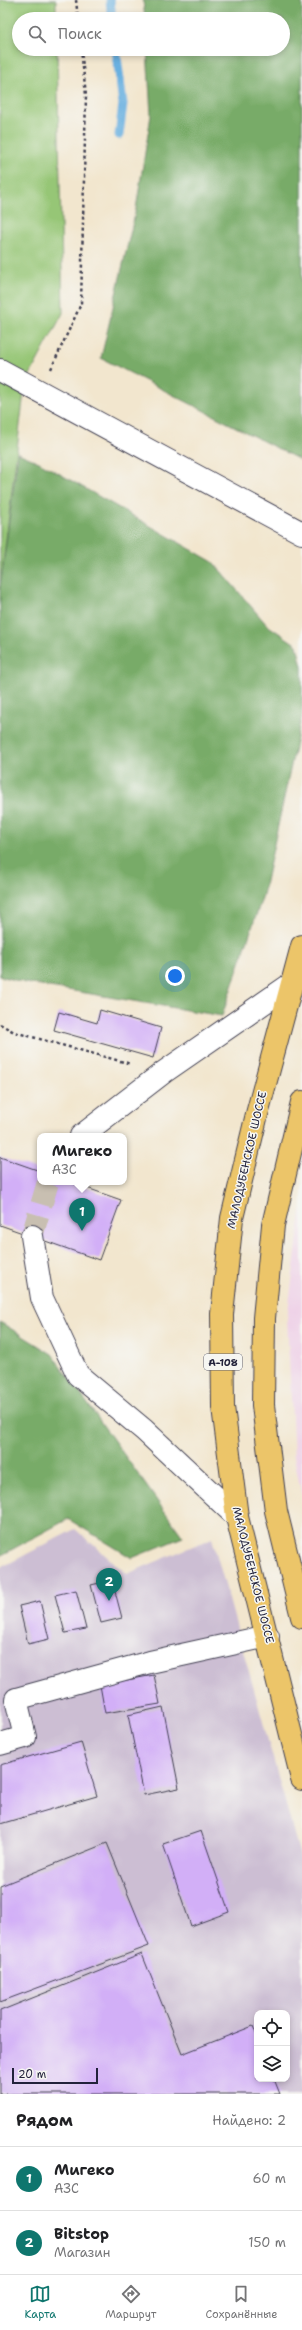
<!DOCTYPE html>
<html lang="ru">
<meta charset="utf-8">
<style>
:root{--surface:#fff;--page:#f6f6f6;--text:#202124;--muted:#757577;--line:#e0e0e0;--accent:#0f766e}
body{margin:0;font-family:"Shantell Sans",sans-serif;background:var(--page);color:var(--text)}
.controls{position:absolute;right:12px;bottom:12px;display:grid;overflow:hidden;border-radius:8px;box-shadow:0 2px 6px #0003}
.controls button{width:36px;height:36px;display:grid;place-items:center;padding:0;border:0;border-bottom:1px solid var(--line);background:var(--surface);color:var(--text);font:20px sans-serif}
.scale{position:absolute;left:12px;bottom:10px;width:86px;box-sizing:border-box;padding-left:4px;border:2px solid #22223b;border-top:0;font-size:11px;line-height:14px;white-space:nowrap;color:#22223b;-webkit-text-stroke:3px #f6f6f2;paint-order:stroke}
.you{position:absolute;left:175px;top:976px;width:14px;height:14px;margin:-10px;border:3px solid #fff;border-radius:50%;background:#1a73e8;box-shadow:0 0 0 6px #1a73e833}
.badge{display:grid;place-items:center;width:26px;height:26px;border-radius:50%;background:var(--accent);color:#fff;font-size:13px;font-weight:700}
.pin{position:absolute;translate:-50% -33px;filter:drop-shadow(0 1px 2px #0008)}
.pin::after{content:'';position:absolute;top:21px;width:14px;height:12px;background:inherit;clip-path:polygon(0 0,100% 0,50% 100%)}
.popup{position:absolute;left:37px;top:1133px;width:90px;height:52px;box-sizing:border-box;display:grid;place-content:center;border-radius:8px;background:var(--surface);filter:drop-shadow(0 1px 3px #0005);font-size:13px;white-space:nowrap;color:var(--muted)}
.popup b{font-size:15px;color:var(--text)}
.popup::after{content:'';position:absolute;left:50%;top:100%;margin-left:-8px;border:8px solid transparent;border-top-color:var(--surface)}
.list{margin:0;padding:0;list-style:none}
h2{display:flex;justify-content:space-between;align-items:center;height:52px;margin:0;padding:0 16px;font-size:17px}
h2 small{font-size:13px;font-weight:400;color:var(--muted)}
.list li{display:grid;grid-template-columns:26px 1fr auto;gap:12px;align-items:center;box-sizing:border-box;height:64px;padding:0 16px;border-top:1px solid var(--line)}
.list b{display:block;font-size:15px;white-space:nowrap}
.list p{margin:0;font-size:13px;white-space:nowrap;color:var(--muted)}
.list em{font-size:13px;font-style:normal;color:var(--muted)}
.icon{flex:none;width:22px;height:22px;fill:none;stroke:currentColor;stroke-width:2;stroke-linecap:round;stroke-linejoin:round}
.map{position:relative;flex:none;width:302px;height:2094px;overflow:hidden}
.search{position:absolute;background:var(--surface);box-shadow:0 2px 6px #0003;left:12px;right:12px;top:12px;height:44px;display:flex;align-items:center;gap:10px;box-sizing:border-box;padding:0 14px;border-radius:22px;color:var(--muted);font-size:15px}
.sheet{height:180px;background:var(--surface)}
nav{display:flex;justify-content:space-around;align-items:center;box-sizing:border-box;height:56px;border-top:1px solid var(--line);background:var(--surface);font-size:11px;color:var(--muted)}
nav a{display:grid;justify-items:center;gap:2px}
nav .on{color:var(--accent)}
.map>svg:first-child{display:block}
</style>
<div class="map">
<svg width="302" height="2094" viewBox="0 0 302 2094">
<rect width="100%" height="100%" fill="#f6f6f2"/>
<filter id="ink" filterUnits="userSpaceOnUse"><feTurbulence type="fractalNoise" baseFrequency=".025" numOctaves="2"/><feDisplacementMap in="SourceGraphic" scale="8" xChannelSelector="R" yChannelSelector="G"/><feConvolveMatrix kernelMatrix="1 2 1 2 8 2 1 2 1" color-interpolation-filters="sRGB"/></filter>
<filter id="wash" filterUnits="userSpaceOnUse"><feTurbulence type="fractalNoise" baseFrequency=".012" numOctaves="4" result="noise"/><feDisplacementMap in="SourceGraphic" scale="16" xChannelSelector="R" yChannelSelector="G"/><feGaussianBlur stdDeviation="0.9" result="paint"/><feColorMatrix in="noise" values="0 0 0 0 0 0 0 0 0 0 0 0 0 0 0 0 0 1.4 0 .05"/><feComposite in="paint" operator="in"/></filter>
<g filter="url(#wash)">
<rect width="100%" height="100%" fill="#f2e6ce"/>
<path fill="#eed0e7" d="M302,1207V1496L294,1457L287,1319Z"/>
<path fill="#ccbed3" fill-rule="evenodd" d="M75,1529L127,1574L212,1538L302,1863V2094H0V1568ZM257,2013H287V2079H257Z"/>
<path fill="#96c676" stroke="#5c7458" d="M0,0H56V19H19V49H57L63,313L25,384L0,588Z"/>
<g fill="#78ab67" stroke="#4d6651">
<path d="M143,0H302V461L101,358L136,209L151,115L147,49H283V19H145Z"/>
<path d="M18,453L39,462L213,562L267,625L297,645L302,667V715L263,895L222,1016L26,983L0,976V588Z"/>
<path d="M0,1322L52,1354L183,1537L132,1558L68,1519L0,1556Z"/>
</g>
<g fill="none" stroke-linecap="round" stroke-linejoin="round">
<g stroke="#69b0e0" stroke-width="9">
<path d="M110,0L112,19"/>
<path d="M116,49L123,104L119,135"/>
</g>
</g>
<g id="blocks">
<g fill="#d2aff7">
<path d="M100,1010L161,1028L153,1058L54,1030L59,1012L97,1023Z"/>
<path d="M0,1157L40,1171V1182H70L121,1200L99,1260L0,1225Z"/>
<path d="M112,1580L122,1618L101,1623L91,1585Z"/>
<path d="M76,1590L86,1629L65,1633L55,1595Z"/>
<path d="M40,1601L49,1639L28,1644L19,1606Z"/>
<path d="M154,1675L160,1704L105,1713L100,1685Z"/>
<path d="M163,1707L179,1788L144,1795L128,1715Z"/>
<path d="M81,1742L97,1796L0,1824V1765Z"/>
<path d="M201,1831L229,1912L191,1926L163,1844Z"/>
<path d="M107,1843L149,1946L0,2002V1886Z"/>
<path d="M142,1954L182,2054L253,2026L257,2036V2079H274L280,2094H0V2011Z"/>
</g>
</g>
</g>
<g filter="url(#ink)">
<use href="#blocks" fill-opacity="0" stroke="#413f51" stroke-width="1"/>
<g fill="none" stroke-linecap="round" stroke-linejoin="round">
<path stroke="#c8bfb1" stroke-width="22" stroke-dasharray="22 11" stroke-linecap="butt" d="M32,1236L48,1182"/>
<defs>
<g id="minor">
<path d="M0,370L302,533"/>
<path d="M81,1136L164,1072L291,984"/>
<path d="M32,1236L42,1298L78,1375L144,1430L237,1517"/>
<path d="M0,1744L25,1737L16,1699L150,1662L268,1636"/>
</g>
<g id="highway">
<path d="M302,946L257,1114L232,1218L222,1314L223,1407L237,1517L302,1779"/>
<path d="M302,1102L273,1225L264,1318L263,1405L276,1511L302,1617"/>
</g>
</defs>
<use href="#minor" stroke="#413f51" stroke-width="24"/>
<use href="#highway" stroke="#413f51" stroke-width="24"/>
<g stroke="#413f51" stroke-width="2.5" stroke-dasharray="3 3" stroke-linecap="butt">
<path d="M76,0L78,19"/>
<path d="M51,369L81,304L86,95L81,49"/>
<path d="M0,1024L14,1032L131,1064"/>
</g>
<use href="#minor" stroke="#fff" stroke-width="22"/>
<use href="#highway" stroke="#ecc569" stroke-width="22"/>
</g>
</g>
<g text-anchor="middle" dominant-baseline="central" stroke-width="3" stroke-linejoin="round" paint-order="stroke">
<rect fill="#f6f6f2" stroke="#626272" stroke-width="1" x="204" y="1354" width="38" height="16" rx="3"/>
<g font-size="10" font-weight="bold" fill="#22223b">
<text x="223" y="1362">А-108</text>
</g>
<g font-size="11" fill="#22223b" stroke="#f6f6f2">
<text transform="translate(247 1160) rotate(-77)">МАЛОДУБЕНСКОЕ ШОССЕ</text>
<text transform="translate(253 1575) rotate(76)">МАЛОДУБЕНСКОЕ ШОССЕ</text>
</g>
</g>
</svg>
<div class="controls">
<button><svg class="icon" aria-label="locate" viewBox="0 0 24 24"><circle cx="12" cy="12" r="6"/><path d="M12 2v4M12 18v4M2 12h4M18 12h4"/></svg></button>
<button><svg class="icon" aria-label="layers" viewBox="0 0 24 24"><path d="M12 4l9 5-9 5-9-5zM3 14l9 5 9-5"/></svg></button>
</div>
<div class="scale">20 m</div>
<div class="you"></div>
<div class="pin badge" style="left:82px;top:1231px">1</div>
<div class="popup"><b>Мигеко</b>АЗС</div>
<div class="pin badge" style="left:109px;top:1601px">2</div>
<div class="search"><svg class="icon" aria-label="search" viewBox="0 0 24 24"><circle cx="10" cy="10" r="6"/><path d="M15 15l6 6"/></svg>Поиск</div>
</div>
<section class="sheet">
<h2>Рядом<small>Найдено: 2</small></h2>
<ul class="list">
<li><span class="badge">1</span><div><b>Мигеко</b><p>АЗС</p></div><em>60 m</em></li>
<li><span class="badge">2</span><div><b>Bitstop</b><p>Магазин</p></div><em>150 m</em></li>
</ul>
</section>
<nav>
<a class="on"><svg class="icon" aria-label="map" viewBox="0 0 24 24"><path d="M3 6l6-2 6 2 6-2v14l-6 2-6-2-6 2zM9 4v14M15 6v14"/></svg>Карта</a>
<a><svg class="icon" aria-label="directions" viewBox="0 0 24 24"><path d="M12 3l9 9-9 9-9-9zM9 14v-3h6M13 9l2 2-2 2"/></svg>Маршрут</a>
<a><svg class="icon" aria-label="saved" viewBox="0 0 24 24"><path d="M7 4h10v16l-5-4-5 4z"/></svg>Сохранённые</a>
</nav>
